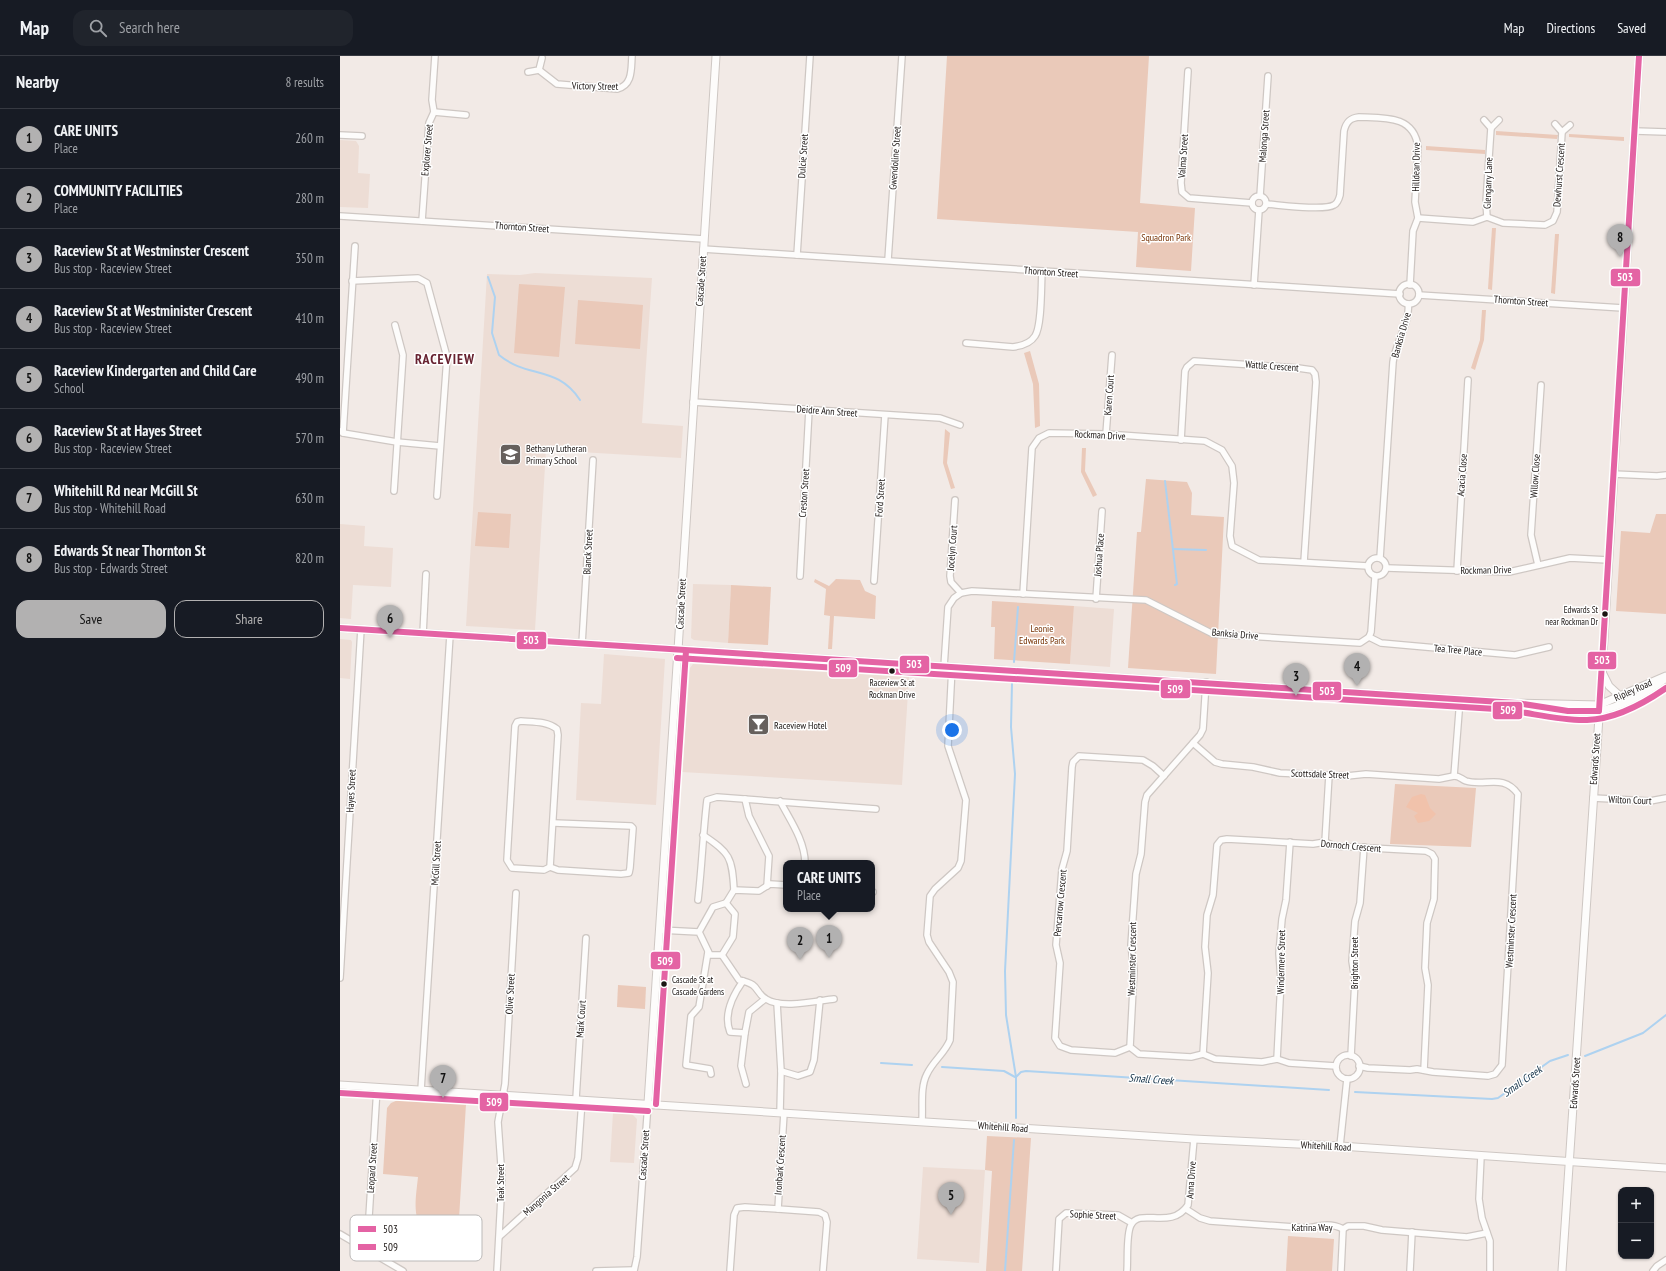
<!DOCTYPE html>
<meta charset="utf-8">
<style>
:root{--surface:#171b24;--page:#20242c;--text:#f1f3f6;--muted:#9ea1a6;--line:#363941;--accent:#b2b1b1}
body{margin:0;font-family:"PT Sans Narrow",sans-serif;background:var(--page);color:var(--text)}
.controls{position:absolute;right:12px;bottom:12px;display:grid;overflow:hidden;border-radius:8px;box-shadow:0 1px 3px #0004}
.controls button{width:36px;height:36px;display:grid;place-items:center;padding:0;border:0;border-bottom:1px solid var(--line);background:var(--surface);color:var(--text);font:20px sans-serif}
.you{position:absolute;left:612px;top:674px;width:14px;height:14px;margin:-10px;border:3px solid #fff;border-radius:50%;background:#1a73e8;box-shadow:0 0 0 6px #1a73e833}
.badge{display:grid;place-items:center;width:26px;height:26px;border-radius:50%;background:var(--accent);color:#111;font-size:13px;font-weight:700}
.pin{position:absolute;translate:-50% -33px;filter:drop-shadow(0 1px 2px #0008)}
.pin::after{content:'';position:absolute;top:21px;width:14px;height:12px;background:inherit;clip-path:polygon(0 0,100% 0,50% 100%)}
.popup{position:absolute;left:443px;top:804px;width:92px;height:52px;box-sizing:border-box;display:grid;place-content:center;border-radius:8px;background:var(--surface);filter:drop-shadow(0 1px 3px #0005);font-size:13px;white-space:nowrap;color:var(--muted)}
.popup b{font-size:15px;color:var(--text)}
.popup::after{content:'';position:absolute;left:50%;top:100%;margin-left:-8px;border:8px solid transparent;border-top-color:var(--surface)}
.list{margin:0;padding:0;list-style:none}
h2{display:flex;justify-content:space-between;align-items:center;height:52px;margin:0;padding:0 16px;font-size:17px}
h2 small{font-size:13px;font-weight:400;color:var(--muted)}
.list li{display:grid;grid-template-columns:26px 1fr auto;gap:12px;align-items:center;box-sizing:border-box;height:60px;padding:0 16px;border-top:1px solid var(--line)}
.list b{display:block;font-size:15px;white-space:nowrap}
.list p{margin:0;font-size:13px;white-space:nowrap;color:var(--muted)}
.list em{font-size:13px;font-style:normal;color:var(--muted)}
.actions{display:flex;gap:8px;padding:12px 16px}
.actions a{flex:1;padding:9px 0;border:1px solid var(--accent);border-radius:12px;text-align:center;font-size:14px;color:var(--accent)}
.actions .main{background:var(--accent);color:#111}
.icon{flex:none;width:22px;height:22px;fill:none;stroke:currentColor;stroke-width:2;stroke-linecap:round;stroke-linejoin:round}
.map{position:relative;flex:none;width:1326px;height:1215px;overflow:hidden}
header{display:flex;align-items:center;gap:24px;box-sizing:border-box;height:56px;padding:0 20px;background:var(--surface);border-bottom:1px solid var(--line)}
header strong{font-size:19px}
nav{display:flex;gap:22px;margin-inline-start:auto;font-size:14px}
.search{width:280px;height:36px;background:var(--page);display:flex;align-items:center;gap:10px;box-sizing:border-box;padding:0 14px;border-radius:12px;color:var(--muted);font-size:15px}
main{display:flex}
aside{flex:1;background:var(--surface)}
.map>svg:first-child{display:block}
</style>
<header>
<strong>Map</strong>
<div class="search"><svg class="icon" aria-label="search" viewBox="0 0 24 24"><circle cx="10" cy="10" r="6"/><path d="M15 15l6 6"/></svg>Search here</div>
<nav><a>Map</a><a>Directions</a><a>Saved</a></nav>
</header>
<main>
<aside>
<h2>Nearby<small>8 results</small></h2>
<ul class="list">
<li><span class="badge">1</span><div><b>CARE UNITS</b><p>Place</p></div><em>260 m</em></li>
<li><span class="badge">2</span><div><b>COMMUNITY FACILITIES</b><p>Place</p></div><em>280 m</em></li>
<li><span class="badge">3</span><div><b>Raceview St at Westminster Crescent</b><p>Bus stop · Raceview Street</p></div><em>350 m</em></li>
<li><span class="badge">4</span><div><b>Raceview St at Westminister Crescent</b><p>Bus stop · Raceview Street</p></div><em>410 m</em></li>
<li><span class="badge">5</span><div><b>Raceview Kindergarten and Child Care</b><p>School</p></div><em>490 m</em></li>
<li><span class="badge">6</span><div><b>Raceview St at Hayes Street</b><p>Bus stop · Raceview Street</p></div><em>570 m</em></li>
<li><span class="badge">7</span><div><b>Whitehill Rd near McGill St</b><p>Bus stop · Whitehill Road</p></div><em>630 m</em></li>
<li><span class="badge">8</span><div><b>Edwards St near Thornton St</b><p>Bus stop · Edwards Street</p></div><em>820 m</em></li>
</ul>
<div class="actions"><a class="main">Save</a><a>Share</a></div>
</aside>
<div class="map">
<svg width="1326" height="1215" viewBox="0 0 1326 1215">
<rect width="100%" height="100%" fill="#f2eae6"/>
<g fill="#edddd5">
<path d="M0,84L16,85L19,90L18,117L30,118L28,152L0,151Z"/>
<path d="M195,217L312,222L302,367L343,370L341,402L206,394L195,574L126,570L147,218L180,219Z"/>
<path d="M0,468L25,470L24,490L53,492L51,531L13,529L11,563L0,562Z"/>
<path d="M353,528L391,529L388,587L354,584L351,582Z"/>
<path d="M734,550L774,553L770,611L730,608Z"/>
<path d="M0,583L11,584L12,586L10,623L0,622Z"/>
<path d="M264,598L325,603L316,749L236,744L241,647L261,648Z"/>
<path d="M353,608L569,621L562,729L342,716L350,612Z"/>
<path d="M273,1057L292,1058L297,1063L294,1107L270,1106Z"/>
<path d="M583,1111L645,1114L639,1207L577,1203Z"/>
</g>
<g fill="#eac9b9">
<path d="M607,0H809L800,147L855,152L851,215L796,211L798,176L597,163Z"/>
<path d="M1156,75L1218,79L1217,83L1156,79Z"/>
<path d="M1229,78L1284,81V85L1229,81Z"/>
<path d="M1086,90L1145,94V98L1086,94Z"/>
<path d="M1152,172H1156L1152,234L1148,233Z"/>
<path d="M1215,178H1219L1215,238L1211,237Z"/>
<path d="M179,228L225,231L219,301L174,297Z"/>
<path d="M238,244L303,249L300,293L235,288Z"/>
<path d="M1142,254H1146L1144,284L1135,314L1131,312L1140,284Z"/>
<path d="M690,295L699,328L700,370L695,372L693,328L684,297Z"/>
<path d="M605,373L610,377L607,407L615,432L611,433L603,407Z"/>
<path d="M742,392H746L745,415L757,439L753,441L741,416Z"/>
<path d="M806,423L847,426L852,437L851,459L884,461L876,618L788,612L797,476H801Z"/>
<path d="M138,456L171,458L169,492L135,490Z"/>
<path d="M1316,458H1326V558L1276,555L1281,475L1310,477Z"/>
<path d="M475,523L489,530L496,523L520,524L525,535L536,540L535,563L494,560L492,593H488L490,560L484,559L486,533L474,526Z"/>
<path d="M391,529L431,531L428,589L388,587Z"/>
<path d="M652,545L734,550L730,608L654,603L655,571H651Z"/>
<path d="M1055,728L1136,732L1131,791L1050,788Z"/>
<path d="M278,929L306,931L305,953L277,951Z"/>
<path d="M58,1044L126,1048L118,1179L83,1177C72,1158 76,1141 78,1121L43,1118L47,1052L51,1047Z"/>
<path d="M647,1080L691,1082L682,1215H646L652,1115L645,1114Z"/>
<path d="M948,1180L994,1183L992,1215H946Z"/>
</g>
<path fill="#f1c2ab" d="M1081,738L1085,739L1090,752L1096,758L1089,765L1078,767L1074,760L1078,757L1066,751L1072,741Z"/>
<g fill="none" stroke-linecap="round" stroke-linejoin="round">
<g stroke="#aed2f0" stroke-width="2">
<path d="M148,221L155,241L152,277L159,299C188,323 217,309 240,344"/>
<path d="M825,425L837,528L835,529"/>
<path d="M833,493L866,494"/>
<path d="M674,606L678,551"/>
<path d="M672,627L671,671L675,718L665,915L666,959L676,1021"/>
<path d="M1245,1000L1303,977L1326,959"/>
<path d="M541,1007L572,1009"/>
<path d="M602,1011L664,1015L675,1021"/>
<path d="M1015,1036L1152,1043L1158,1042L1210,1005L1228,999"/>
<path d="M676,1062V1021L681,1016L686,1015L989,1034"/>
<path d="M665,1215L674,1084"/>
</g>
<defs>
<g id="minor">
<path d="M199,14L217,28L277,33C293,29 291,13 292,0"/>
<path d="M848,15L841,127L842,136L849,142L912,147"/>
<path d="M188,16L199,14L202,2"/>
<path d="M94,56L126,59"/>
<path d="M1144,64L1151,72L1159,64"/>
<path d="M1215,68L1222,76L1230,69"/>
<path d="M1295,75L1326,76"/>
<path d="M0,79L22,80"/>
<circle cx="919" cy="147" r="7"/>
<path d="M920,140L928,20"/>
<path d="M927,148C940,149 984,155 994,149C998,147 999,143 1000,139L1004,75C1006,66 1010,62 1019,61C1044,62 1074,59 1078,91L1075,146L1078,162L1073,175L1070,229"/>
<path d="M0,160L364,183"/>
<path d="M1147,161L1163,167L1205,169L1213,165L1217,156L1222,76"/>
<path d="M1147,161L1146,146L1151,72"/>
<path d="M1078,162L1133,166L1147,161"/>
<path d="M82,165L89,67L94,56L92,44L95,0"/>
<path d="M363,193L1060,238"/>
<path d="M457,199L470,0"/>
<path d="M548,204L562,0"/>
<path d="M12,225L78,222L87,227L107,301L97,440"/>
<circle cx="1069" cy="238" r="10"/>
<path d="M914,229L919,154"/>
<path d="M1079,239L1283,252"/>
<path d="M626,287L673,291C681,290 690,288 695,280C702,270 701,230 702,216"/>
<path d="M353,346L600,362L620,369"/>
<path d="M0,375L3,377L57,386L100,390"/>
<path d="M3,377L15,190"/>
<path d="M766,378L772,299"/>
<path d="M841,384L845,315L847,311L854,305L958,312L972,314L975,318L976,326L964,506"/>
<path d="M1273,418L1317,420L1326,419"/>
<path d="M54,435L63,299L55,269"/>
<path d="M615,444L610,520L611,526L621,537"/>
<circle cx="1037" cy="511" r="9"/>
<path d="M1040,502L1053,306C1055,289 1071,263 1068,248"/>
<path d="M1198,509L1191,479L1201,329"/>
<path d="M1047,512L1169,516L1230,502L1268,504"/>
<path d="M1117,515L1128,324"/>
<path d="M460,520L469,354"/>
<path d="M534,525L545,359"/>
<path d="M683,538L692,392L699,382L709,377L766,378L865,385L882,394L892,410L894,427L890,480L892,490L919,504L1028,510"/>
<path d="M756,543L762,455"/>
<path d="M83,578L86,518"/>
<path d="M1029,581L1041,587L1175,599L1209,591"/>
<path d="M242,588L253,404"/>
<path d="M604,611L608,551L614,542L621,537L632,535L806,544L873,578L1020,587L1029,581L1031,576L1035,521"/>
<path d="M866,626L863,673L860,679L807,739L805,746L801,798L796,818L791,889L794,914L790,991L799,998L851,1001L863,998L875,1003L922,1006L937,1003L949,1007L996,1010"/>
<path d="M181,665C193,666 207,665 217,673L218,679L210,811L204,814L172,812L167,804L175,670L177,666Z"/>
<path d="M853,687L875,706L882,708L913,711L940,717L1007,720L1026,718L1099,723L1114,720"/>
<path d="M1253,742L1310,745L1326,742"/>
<path d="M405,743L409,760L429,800L427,830"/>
<path d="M440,745C450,764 465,785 465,807"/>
<path d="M363,779C390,797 392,801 394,834"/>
<path d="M985,786L989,719"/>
<path d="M210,811L218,814L281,818L289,817L290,812L293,772L291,770L214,767"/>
<path d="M532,836H533"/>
<path d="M358,844C362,810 363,777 367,744L377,741L536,753"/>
<path d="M386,847L394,834L419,835L430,828L446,829"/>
<path d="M320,874L359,876L373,851L386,847L395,858L393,881L382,899H370L359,876"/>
<path d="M368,896L359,951L351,960L346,1009L370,1013L371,1018"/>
<path d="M382,899L399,924C422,929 413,935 426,943C441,953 476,945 494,943"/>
<path d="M0,922L21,573"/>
<path d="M403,925C393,939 383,958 390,976L405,977"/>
<path d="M437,947L441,1015L440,1057"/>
<path d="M790,991L775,997L731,994L720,990L715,982L720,907L716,889L722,813L727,795L732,711L733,706L739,700L803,704L813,710L824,720"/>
<path d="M863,998L868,917L865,891L867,859L873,839L877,789L881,784L887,783L973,788L985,786L995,790L1086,795L1092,798L1095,803L1094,843L1087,867L1085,912L1088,929L1084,1014"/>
<circle cx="1008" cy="1011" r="12"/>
<path d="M1011,1000L1015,924L1012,905L1015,865L1020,847L1024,791"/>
<path d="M937,1003L941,924L939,897L942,863L946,844L950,786"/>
<path d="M1019,1010L1028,1012L1070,1014L1077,1013L1093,1016L1148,1020L1155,1018L1162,1009L1178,738C1163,717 1145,731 1126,725C1121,723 1120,720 1114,720L1120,643"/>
<path d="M441,1015L458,1020L470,1016L474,1004L480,944"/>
<path d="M406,1028L401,1010L405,977L409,956L425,943"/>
<path d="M81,1034L110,579"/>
<path d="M236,1043L246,882"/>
<path d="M444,1057L438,1153L479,1156L485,1159L487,1166L483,1215"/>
<path d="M582,1065C583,1051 580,1031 587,1018C593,1005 605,997 610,984L613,926L609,916L589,886L587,879L590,840L595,833L618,812L621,805L626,744L608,690L612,611"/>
<path d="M1000,1090L1007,1023"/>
<path d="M1141,1100L1139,1143L1142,1162L1150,1185V1215"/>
<path d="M846,1153L860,1162L870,1165L968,1172C981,1169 991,1167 1003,1173L1008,1170H1024L1042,1174L1127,1181L1147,1177"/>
<path d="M0,1178L63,1215"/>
<path d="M160,1180L235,1112L238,1102L242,1044"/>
<path d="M27,1193L37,1032"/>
<path d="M157,1215L162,1123L158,1066L165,1028L176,837"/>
<path d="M256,1215L293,1214"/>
<path d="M294,1215L297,1201L308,1047"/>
<path d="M390,1215L394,1159L397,1152L405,1151L438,1153"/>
<path d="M716,1215L719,1163L726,1157L778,1159L792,1167"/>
<path d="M787,1215C788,1204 786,1178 791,1169C800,1151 831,1175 848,1149L854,1083"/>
<path d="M1001,1215L1003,1173"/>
<path d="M1070,1215L1072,1176"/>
<path d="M1313,1215L1317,1210L1326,1204"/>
</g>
<g id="tertiary">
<path d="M0,572L1177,647L1259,649L1326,620"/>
<path d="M1262,616L1269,630L1280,640"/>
<path d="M1199,651C1218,654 1239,658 1258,655C1281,651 1306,637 1325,623"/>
<path d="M0,1029L854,1083L1000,1090L1326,1112"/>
<path d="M308,1047L338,594"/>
</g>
<g id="secondary">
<path d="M338,594L376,0"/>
<path d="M1222,1215L1262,616L1299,0"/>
</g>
</defs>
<use href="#minor" stroke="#cec7c3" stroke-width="8"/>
<use href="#tertiary" stroke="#cec7c3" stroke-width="9"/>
<use href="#secondary" stroke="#cec7c3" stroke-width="9"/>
<use href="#minor" stroke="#fdfcfb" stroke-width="5.5"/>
<use href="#tertiary" stroke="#fdfcfb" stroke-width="7"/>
<use href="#secondary" stroke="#fdfcfb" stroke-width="7"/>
<defs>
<path id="bus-1" d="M0,572L1177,647L1228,655H1259L1299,0"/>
<g id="bus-2">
<path d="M337,602L1156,653C1186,655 1217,665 1247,664C1276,663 1303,648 1326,632"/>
<path d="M0,1037L308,1055"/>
<path d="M316,1048L346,595"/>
</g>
</defs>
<use href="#bus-1" stroke="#fff" stroke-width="9"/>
<use href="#bus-2" stroke="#fff" stroke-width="9"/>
<use href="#bus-1" stroke="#e463a4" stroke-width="6"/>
<use href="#bus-2" stroke="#e463a4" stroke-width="6"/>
</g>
<defs>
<symbol id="school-square" viewBox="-11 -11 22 22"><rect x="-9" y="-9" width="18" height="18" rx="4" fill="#66605d" stroke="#fff"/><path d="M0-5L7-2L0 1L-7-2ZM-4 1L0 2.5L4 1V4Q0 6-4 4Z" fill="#fff"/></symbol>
<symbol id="bar-square" viewBox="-11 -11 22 22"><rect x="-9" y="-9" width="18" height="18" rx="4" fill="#66605d" stroke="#fff"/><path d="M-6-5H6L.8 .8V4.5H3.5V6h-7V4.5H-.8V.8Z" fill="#fff"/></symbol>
</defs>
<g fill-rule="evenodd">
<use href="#school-square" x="158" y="386" width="25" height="25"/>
<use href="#bar-square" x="406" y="656" width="25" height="25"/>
</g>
<g fill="#1b1513" stroke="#fff" stroke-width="1.5">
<circle cx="1265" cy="558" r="3.5"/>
<circle cx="552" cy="615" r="3.5"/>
<circle cx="324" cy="928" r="3.5"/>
</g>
<g text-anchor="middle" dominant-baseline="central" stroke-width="3" stroke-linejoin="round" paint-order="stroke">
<g font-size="9" fill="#1b1513" stroke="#fff" text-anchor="end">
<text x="1258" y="553">Edwards St<tspan x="1258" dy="12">near Rockman Dr</tspan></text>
<text x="552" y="626" text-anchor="middle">Raceview St at<tspan x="552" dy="12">Rockman Drive</tspan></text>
<text x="332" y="923" text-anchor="start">Cascade St at<tspan x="332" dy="12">Cascade Gardens</tspan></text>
</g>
<g font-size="10" fill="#1b1513" stroke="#fff">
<text transform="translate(255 30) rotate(1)">Victory Street</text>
<text transform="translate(924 80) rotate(-86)">Malonga Street</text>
<text transform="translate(87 94) rotate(-85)">Explorer Street</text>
<text transform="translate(463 100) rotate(-86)">Dulcie Street</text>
<text transform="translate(843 100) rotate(-86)">Valma Street</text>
<text transform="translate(555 102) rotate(-86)">Gwendoline Street</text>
<text transform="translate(1076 111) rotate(-89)">Hilldean Drive</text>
<text transform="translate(1219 119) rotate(-86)">Dewhurst Crescent</text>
<text transform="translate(1148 127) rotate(-88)">Glengarry Lane</text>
<text transform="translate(182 171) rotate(4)">Thornton Street</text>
<text transform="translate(711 216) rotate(4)">Thornton Street</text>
<text transform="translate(361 225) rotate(-86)">Cascade Street</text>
<text transform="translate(1181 245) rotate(4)">Thornton Street</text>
<text transform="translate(1061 279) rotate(-74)">Banksia Drive</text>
<text transform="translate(932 310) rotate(4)">Wattle Crescent</text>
<text transform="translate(769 339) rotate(-86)">Karen Court</text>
<text transform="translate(487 355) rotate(4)">Deidre Ann Street</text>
<text transform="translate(760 379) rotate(3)">Rockman Drive</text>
<text transform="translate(1122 419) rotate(-86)">Acacia Close</text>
<text transform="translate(1195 420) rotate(-86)">Willow Close</text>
<text transform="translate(464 437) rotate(-86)">Creston Street</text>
<text transform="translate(540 442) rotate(-86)">Ford Street</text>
<text transform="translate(612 492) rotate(-86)">Jocelyn Court</text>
<text transform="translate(248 496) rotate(-87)">Blanck Street</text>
<text transform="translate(759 499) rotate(-86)">Joshua Place</text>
<text transform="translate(1146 514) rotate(-1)">Rockman Drive</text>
<text transform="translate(341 548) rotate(-87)">Cascade Street</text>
<text transform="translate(895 578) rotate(5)">Banksia Drive</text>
<text transform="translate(1118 594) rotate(5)">Tea Tree Place</text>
<text transform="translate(1293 634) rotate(-24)">Ripley Road</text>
<text transform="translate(1255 703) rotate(-86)">Edwards Street</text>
<text transform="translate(980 718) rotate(2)">Scottsdale Street</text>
<text transform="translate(11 735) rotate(-87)">Hayes Street</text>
<text transform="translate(1290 744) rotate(2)">Wilton Court</text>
<text transform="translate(1011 790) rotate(5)">Dornoch Crescent</text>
<text transform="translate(96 807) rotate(-86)">McGill Street</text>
<text transform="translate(720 847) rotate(-85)">Pencarrow Crescent</text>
<text transform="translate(1171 875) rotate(-87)">Westminster Crescent</text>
<text transform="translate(792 903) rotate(-89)">Westminster Crescent</text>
<text transform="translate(941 906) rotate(-89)">Windermere Street</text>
<text transform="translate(1014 907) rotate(-90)">Brighton Street</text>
<text transform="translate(170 938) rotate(-87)">Olive Street</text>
<text transform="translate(241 963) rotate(-86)">Mark Court</text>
<text transform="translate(1235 1027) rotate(-86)">Edwards Street</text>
<text transform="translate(663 1071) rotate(4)">Whitehill Road</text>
<text transform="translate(986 1090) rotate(3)">Whitehill Road</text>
<text transform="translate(304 1099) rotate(-86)">Cascade Street</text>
<text transform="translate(440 1109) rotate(-86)">Ironbark Crescent</text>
<text transform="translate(32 1112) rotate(-86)">Leopard Street</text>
<text transform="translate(851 1124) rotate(-86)">Anna Drive</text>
<text transform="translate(160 1127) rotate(-90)">Teak Street</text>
<text transform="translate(206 1139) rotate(-41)">Mangonia Street</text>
<text transform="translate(753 1159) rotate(3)">Sophie Street</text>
<text x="972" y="1171">Katrina Way</text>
</g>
<g font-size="10" fill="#763102" stroke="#fff">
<text x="826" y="181">Squadron Park</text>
<text x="702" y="572">Leonie<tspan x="702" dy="12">Edwards Park</tspan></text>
</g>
<g font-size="10" fill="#1b1513" stroke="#fff" text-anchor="start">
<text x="186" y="392">Bethany Lutheran<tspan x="186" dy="12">Primary School</tspan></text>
<text x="434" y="669">Raceview Hotel</text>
</g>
<g font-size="11" font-style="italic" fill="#102e45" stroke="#fff">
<text transform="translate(811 1023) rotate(4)">Small Creek</text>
<text transform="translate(1182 1025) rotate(-35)">Small Creek</text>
</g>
<g font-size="14" font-weight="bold" letter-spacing="1" fill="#672230" stroke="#fff">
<text x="105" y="303">RACEVIEW</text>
</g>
</g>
<rect x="10" y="1159" width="132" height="46" rx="6" fill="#fff" stroke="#bbb9b8" stroke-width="1"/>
<rect x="18" y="1170" width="18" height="6" fill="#e463a4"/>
<rect x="18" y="1188" width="18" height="6" fill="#e463a4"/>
<g font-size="11" fill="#1b1513">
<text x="43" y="1177">503</text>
<text x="43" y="1195">509</text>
</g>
<g stroke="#fff" stroke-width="1.5">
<rect x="1270" y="212" width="31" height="19" rx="4" fill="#e463a4"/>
<rect x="176" y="575" width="31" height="19" rx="4" fill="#e463a4"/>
<rect x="1247" y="595" width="30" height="19" rx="4" fill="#e463a4"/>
<rect x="559" y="599" width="31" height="19" rx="4" fill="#e463a4"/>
<rect x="488" y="603" width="30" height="19" rx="4" fill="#e463a4"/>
<rect x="820" y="623" width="31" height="20" rx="4" fill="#e463a4"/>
<rect x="972" y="625" width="30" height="20" rx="4" fill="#e463a4"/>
<rect x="1152" y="645" width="31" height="19" rx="4" fill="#e463a4"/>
<rect x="310" y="895" width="31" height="19" rx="4" fill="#e463a4"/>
<rect x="139" y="1036" width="30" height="20" rx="4" fill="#e463a4"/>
</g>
<g font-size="11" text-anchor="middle" font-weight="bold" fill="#fff">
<text x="1285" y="225">503</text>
<text x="191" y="588">503</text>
<text x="1262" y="608">503</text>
<text x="574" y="612">503</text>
<text x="503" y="616">509</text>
<text x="835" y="637">509</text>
<text x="987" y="639">503</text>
<text x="1168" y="658">509</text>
<text x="325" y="909">509</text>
<text x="154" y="1050">509</text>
</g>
</svg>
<div class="controls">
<button>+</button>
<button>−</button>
</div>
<div class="you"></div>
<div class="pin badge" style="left:489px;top:902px">1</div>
<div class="popup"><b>CARE UNITS</b>Place</div>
<div class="pin badge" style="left:460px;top:904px">2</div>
<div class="pin badge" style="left:956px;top:640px">3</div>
<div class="pin badge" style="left:1017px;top:630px">4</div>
<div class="pin badge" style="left:611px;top:1159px">5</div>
<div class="pin badge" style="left:50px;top:582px">6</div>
<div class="pin badge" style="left:103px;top:1042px">7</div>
<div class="pin badge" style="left:1280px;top:201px">8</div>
</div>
</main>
